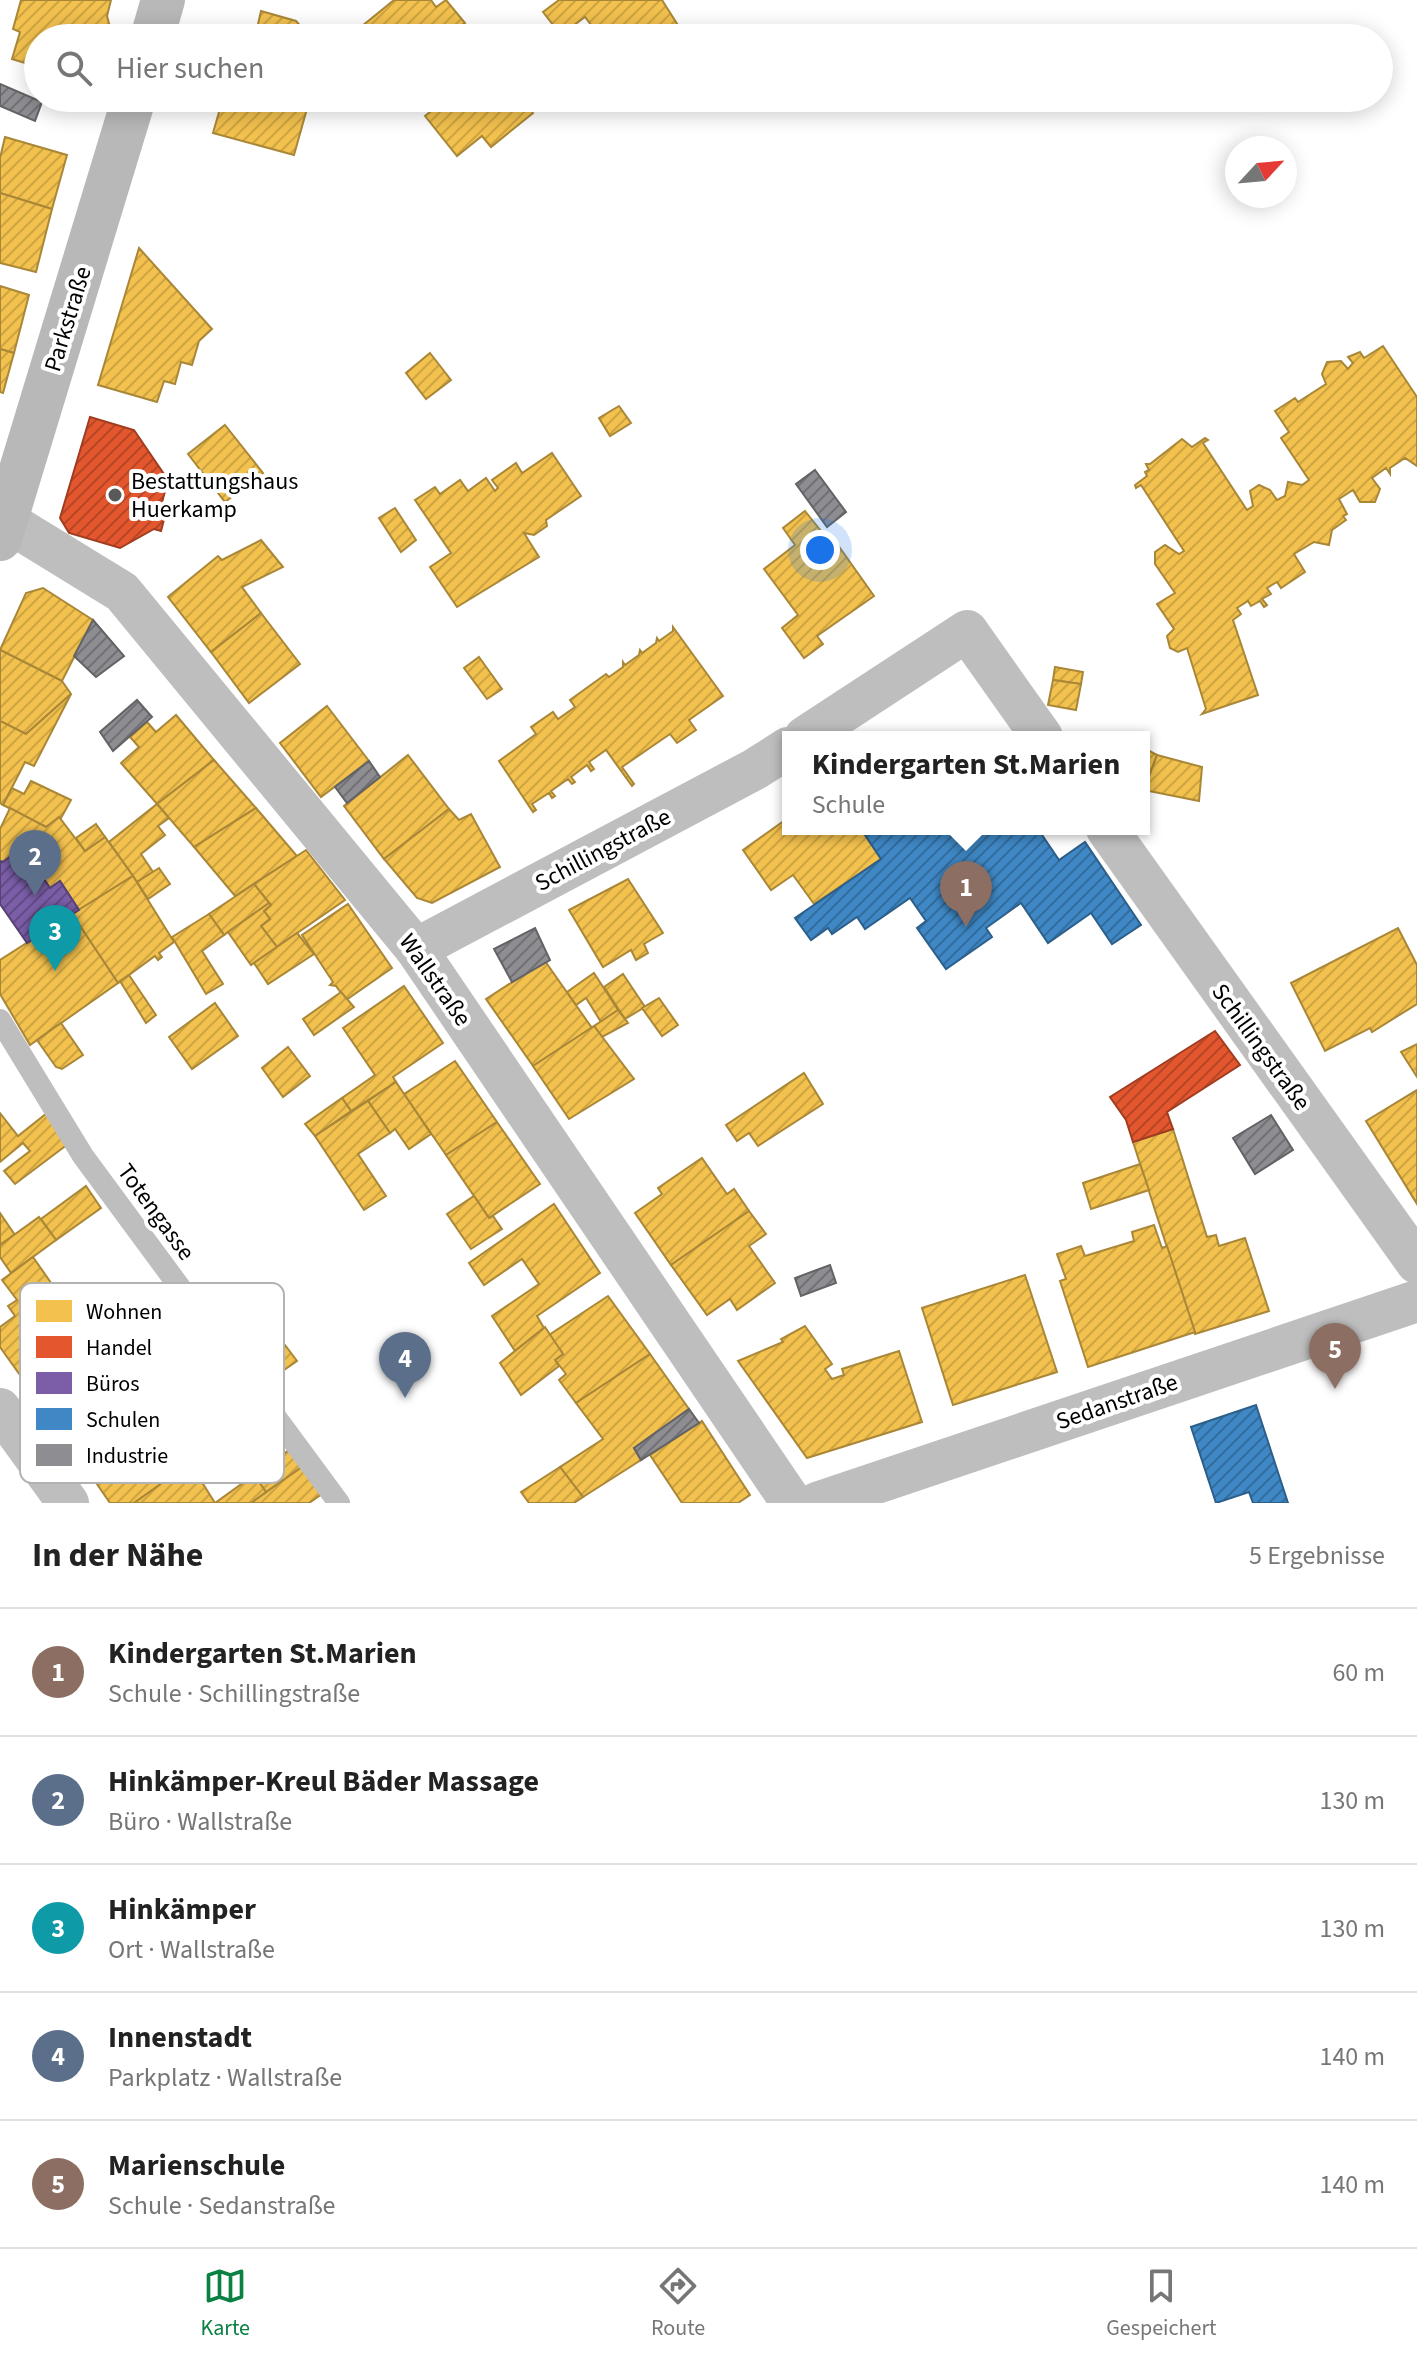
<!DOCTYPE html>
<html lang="de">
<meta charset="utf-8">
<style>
:root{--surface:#fff;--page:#f6f6f6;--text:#222;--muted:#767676;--line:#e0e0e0;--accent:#0b8043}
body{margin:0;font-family:"Source Sans 3",sans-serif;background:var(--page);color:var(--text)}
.compass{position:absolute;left:1225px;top:136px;width:72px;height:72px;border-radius:50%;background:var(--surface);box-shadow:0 4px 20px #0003;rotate:64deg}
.you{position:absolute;left:820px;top:550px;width:28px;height:28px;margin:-20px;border:6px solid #fff;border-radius:50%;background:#1a73e8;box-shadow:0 0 0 12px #1a73e833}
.badge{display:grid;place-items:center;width:52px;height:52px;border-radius:50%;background:var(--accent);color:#fff;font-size:26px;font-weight:700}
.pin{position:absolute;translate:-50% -66px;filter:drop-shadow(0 2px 4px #0008)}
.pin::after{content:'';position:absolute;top:42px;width:28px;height:24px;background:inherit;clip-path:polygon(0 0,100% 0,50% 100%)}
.popup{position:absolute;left:782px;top:731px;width:368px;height:104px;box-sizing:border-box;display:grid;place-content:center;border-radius:0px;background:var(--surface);filter:drop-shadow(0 2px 6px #0005);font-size:26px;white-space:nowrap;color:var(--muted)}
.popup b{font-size:30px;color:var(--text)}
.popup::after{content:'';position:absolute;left:50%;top:100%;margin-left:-16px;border:16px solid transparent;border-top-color:var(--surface)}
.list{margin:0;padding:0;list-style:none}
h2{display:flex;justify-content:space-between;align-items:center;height:104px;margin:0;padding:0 32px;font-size:34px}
h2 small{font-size:26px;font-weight:400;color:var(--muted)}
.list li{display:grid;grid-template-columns:52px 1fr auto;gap:24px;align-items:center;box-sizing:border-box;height:128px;padding:0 32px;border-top:2px solid var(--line)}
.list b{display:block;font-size:30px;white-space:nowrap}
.list p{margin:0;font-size:26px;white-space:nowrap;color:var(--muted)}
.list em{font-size:26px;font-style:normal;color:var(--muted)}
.icon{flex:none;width:44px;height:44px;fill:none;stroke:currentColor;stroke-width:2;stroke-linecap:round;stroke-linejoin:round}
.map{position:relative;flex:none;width:1417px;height:1503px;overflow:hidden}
.search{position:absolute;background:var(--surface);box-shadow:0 4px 20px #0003;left:24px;right:24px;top:24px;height:88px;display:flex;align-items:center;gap:20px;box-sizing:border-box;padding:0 28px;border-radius:44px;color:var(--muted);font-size:30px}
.sheet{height:744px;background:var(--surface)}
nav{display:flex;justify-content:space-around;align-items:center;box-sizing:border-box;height:112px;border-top:2px solid var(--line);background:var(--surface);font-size:22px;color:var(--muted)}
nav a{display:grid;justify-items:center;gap:4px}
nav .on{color:var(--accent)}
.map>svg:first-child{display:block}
</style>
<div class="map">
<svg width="1417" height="1503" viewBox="0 0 1417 1503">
<defs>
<pattern id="homes-hatch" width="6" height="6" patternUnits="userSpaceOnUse" patternTransform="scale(2)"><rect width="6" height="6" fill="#f2c14e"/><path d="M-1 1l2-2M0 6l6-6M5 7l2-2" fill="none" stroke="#cea442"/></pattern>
<pattern id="shops-hatch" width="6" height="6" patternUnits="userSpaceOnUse" patternTransform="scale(2)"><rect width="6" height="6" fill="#e4572e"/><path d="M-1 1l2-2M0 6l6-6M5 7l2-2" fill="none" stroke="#b64625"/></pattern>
<pattern id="offices-hatch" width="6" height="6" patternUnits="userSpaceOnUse" patternTransform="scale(2)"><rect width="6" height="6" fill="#7b5ea7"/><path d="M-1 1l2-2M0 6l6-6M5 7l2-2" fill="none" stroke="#624b86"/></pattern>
<pattern id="schools-hatch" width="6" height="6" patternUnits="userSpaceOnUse" patternTransform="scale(2)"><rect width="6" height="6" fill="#3f88c5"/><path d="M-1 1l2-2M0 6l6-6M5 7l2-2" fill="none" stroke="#326d9e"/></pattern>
<pattern id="industry-hatch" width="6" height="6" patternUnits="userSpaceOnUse" patternTransform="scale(2)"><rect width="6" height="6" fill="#8d8d92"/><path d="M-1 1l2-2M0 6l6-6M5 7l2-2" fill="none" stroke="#717175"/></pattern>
</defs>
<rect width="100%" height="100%" fill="#fff"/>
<g fill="url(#homes-hatch)" stroke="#a98737" stroke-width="2">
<path d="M21,0H111L107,16L111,31L109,38H38V67L12,59L20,32L13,29Z"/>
<path d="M394,0H431L436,7L446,0L465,23L460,26L470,38H362L356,31Z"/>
<path d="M559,0H662L681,30L671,38H601L585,17L561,35L543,12Z"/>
<path d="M261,11L296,21L311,38H275L256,33Z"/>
<path d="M223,98H310L294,155L213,133Z"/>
<path d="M448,98H521L533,113L491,147L482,136L457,156L425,116Z"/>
<path d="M5,137L67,155L52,209L0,193V158Z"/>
<path d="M0,193L52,209L36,272L0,263Z"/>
<path d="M139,248L212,329L199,341L192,365L181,362L175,384L164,381L157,402L98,385Z"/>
<path d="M0,286L29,295L14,353L0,349Z"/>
<path d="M1383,346L1417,397V466L1405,458L1390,468V474L1386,468L1372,478L1380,489L1375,502H1360L1353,490L1339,499L1347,514L1343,516L1346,520L1332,530L1329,545L1314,542L1294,554L1305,572L1281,588L1277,582L1267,588L1271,594L1262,599L1267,605L1264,607L1260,601L1251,606L1248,601L1237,608L1241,614L1233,620L1258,695L1202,714L1206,709L1187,648L1178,652L1170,648L1167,636L1174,629L1157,604L1175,593L1155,564V552L1165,545L1179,554L1184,551L1141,485L1136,488L1135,485L1147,476L1145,472L1149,470L1146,464H1150L1182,439L1192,447L1205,438L1208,440L1203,443L1247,510L1253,506L1250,491L1259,485L1270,490L1277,500L1285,496L1288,482L1302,485L1309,480L1281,438L1289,432L1275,411L1295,398L1298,402L1326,384L1322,374L1327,362L1341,361L1348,369L1353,363L1348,357L1360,352L1364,358Z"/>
<path d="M0,349L14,353L3,393L0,392Z"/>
<path d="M430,353L451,380L426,399L406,373Z"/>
<path d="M619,406L631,423L610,436L599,418Z"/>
<path d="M225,425L263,473L225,502L188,454Z"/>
<path d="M552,453L581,496L546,520L547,526L534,535L524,533L539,557L457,607L430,567L451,553L415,500L435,487L440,494L460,480L468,491L486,478L495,491L498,488L492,480L516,463L522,473Z"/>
<path d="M395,508L416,540L401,552L379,518Z"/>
<path d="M805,511L821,531L817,534L827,547L835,541L874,596L817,636L823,644L804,658L782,628L798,615L764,569L795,545L783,528Z"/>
<path d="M261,540L283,567L242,587L261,613L211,652L168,597L218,556L222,560Z"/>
<path d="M43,588L93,620L62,681L0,650L26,593Z"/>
<path d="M261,613L300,664L249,703L211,652Z"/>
<path d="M673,627L723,696L689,720L696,730L677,743L670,734L622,767L634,784L632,786L606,750L589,762L594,769L591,771L587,765L571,777L575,782L572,784L568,779L551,791L555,796L552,798L549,793L532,804L536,810L533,812L499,761L536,734L531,727L553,712L558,719L575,707L570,700L606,674L609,677L623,667V662L625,665L639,655L640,650L642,653L656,643L657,638L659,641L673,631Z"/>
<path d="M0,650L62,681L71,694L26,734L0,721Z"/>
<path d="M479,657L502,689L487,699L464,668Z"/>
<path d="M1055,667L1083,672L1081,684L1053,680Z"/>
<path d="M1053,680L1081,684L1076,710L1048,705Z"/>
<path d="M71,694L34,766L25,762L3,805L0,803V721L26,734Z"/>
<path d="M327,706L369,761L321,797L280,743Z"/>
<path d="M176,715L214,760L157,804L121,763L139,747L130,737L147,722L156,732Z"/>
<path d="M1144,748L1157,755L1147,782L1144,780Z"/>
<path d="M408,755L449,809L384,859L344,806Z"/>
<path d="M1157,755L1202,767L1199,801L1144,790Z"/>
<path d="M214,760L256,808L194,847L157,804Z"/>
<path d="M31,781L71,800L61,818L46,827L3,805L12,788L24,794Z"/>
<path d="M157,804L169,818L158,826L165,835L141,854L153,872L137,882L109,842Z"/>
<path d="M10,808L46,827L59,817L85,851L105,837L133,876L79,910L60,881L50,888L23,847L3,862L0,861V829Z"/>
<path d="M256,808L297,856L235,896L194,847Z"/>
<path d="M449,809L459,820L471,814L500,867L432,903L417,898L384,859Z"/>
<path d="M788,818V829H809L812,833L818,829H861L881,859L814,904L793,875L771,890L743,850Z"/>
<path d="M96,824L105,837L85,851L76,838Z"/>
<path d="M306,850L345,900L277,947L261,926L270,919L264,911L271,905L254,884Z"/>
<path d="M159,868L170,884L148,899L137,882Z"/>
<path d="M133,876L174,942L159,953L162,957L158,960L155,956L118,983L72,914Z"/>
<path d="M628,879L663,933L644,944L648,953L636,960L631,950L603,967L569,910Z"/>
<path d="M254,884L269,903L224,935L209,914Z"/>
<path d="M269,903L271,905L264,911L270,919L261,926L277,947L251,965L228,932Z"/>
<path d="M348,904L392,968L346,1000L336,986L330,985L333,982L302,935Z"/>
<path d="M72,914L118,983L30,1045L0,994V960Z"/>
<path d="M209,914L224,935L202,951L223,984L206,994L172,937Z"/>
<path d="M1398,928L1417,965V1004L1372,1032L1370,1028L1325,1051L1291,983Z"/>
<path d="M297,933L314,954L268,984L254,963Z"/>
<path d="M545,961L592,1028L533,1066L486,999Z"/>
<path d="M594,973L618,1010L601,1022L586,998L576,1005L567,992Z"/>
<path d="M623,974L645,1007L625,1019L604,987Z"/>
<path d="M129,975L156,1015L146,1023L120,981Z"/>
<path d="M404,986L443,1043L393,1077L396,1082L351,1111L342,1098L375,1075L343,1028Z"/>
<path d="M341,992L354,1007L314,1035L303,1019Z"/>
<path d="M659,998L678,1025L662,1036L642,1008Z"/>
<path d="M215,1003L238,1036L192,1069L169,1037Z"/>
<path d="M618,1010L628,1023L602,1037L594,1026Z"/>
<path d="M61,1023L83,1055L62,1069L56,1067L37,1040Z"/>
<path d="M594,1026L634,1079L569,1119L533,1066Z"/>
<path d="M1417,1044V1077L1401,1052Z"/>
<path d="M288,1047L310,1076L283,1097L262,1068Z"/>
<path d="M455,1061L497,1122L446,1155L404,1094Z"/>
<path d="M804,1073L823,1104L758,1146L749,1133L737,1141L726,1125Z"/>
<path d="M396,1082L431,1134L409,1149L395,1129L390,1133L368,1101Z"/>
<path d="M1417,1090V1204L1366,1121Z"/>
<path d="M342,1098L351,1111L315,1136L305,1124Z"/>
<path d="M368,1101L390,1133L358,1154L386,1196L364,1210L315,1136Z"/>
<path d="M0,1113L18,1136L47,1113L68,1144L15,1184L4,1171L30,1151L23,1143L0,1162Z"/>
<path d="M497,1122L540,1184L489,1218L446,1155Z"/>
<path d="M1173,1129L1207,1237L1216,1235L1219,1246L1245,1238L1269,1311L1195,1334L1133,1142Z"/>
<path d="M702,1158L727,1194L734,1189L749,1211L671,1265L635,1213L662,1194L658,1188Z"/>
<path d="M1140,1164L1149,1190L1091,1209L1083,1183Z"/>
<path d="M86,1186L101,1208L56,1240L41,1219Z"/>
<path d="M474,1196L489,1218L493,1216L502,1229L471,1249L447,1214Z"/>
<path d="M554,1204L600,1273L537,1316L544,1328L515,1351L492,1316L539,1284L522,1259L484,1285L469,1263Z"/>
<path d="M749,1211L766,1234L749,1246L775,1283L737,1310L730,1299L707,1315L671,1265Z"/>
<path d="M0,1213L15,1235L0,1245Z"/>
<path d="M39,1217L56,1240L11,1273L0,1257V1245Z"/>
<path d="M1154,1225L1162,1248L1167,1246L1195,1332L1088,1367L1060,1281L1066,1279L1057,1254L1081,1246L1085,1256L1134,1241L1132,1232Z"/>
<path d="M33,1257L88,1336L25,1382L0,1347V1327L15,1316L8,1306L17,1300L2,1280Z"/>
<path d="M1025,1275L1057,1372L953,1405L922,1308Z"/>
<path d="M608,1296L650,1354L576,1403L559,1380L566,1374L555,1360L563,1354L549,1335Z"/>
<path d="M805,1326L832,1364L825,1369L832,1379L844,1375L842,1369L899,1351L922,1422L807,1458L738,1361L783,1342L781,1339Z"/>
<path d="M545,1327L563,1354L555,1360L559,1366L521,1395L500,1363Z"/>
<path d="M88,1336L142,1414L111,1435L98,1416L89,1422L84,1414L60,1431L25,1382Z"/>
<path d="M285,1345L297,1361L265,1383L254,1366Z"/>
<path d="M650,1354L689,1409L634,1448L641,1460L583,1497L560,1467L603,1439L576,1403Z"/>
<path d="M186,1382L198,1398L191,1403L194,1409L156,1438L148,1431L136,1439L125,1425Z"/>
<path d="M702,1421L750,1495L738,1503H682L650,1455Z"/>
<path d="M125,1425L165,1481L134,1503H110L79,1458Z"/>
<path d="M289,1450L302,1467L266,1492L254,1475Z"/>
<path d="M190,1463L215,1503H134L165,1481Z"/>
<path d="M302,1467L322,1494L309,1503H251Z"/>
<path d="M560,1467L583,1497L574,1503H529L521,1492Z"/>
<path d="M254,1475L266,1492L251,1503H215Z"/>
</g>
<g fill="url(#shops-hatch)" stroke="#a03d20" stroke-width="2">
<path d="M90,417L134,430L168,480L160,510L166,512L161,531L154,529L120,548L69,533L60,518Z"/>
<path d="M1215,1031L1240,1065L1167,1112L1173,1129L1133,1142L1126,1120L1110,1097Z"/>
</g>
<path fill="url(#offices-hatch)" stroke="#564275" stroke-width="2" d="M23,847L50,888L60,881L79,910L27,943L0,904V861L3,862Z"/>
<g fill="url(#schools-hatch)" stroke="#2c5f8a" stroke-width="2">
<path d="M874,829H1038L1059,860L1085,842L1141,925L1112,944L1091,913L1048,943L1021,903L986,928L992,937L946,969L917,928L926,921L910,898L865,929L857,917L832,934L828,928L811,940L795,918L881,859L865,835Z"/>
<path d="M1256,1405L1288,1503H1253L1249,1492L1216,1503L1191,1427Z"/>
</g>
<g fill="url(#industry-hatch)" stroke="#636366" stroke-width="2">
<path d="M0,84L42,102L35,121L0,106Z"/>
<path d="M815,470L846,512L827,527L796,484Z"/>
<path d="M93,620L124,656L96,677L74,656Z"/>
<path d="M137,700L152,717L113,751L100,732Z"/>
<path d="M369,761L380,777L347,803L335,787Z"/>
<path d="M535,928L550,960L512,982L494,949Z"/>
<path d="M1271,1115L1293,1150L1255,1174L1233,1138Z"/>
<path d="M830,1265L836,1283L801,1296L795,1278Z"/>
<path d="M220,1358L236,1378L194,1409L191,1403L198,1398L186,1382Z"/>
<path d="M689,1409L699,1423L641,1460L634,1448Z"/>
<path d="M247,1422L259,1440L230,1461L219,1443Z"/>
</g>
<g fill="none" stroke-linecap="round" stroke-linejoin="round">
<path stroke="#bebebe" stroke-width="22" d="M0,1020L83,1156L339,1503"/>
<g stroke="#bebebe" stroke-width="42">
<path d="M8,522L122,592L416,949L792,1503"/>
<path d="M805,737L967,631L1042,737"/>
<path d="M1107,829L1417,1263"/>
<path d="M416,949L755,769L788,748"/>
<path d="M0,1409L68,1503"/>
<path d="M817,1503L1417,1301"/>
</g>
<g stroke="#b8b8b8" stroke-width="44">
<path d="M152,38L163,0"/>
<path d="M0,539L134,98"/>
</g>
</g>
<circle fill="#595959" stroke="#fff" stroke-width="3" cx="115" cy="495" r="8"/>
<g text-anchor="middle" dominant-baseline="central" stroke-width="8" stroke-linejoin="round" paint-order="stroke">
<g font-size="24" fill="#000" stroke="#fff">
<text transform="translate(68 319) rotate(-73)">Parkstraße</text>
<text transform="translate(603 850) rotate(-28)">Schillingstraße</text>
<text transform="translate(435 980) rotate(55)">Wallstraße</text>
<text transform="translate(1261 1047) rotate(54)">Schillingstraße</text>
<text transform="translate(156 1212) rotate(54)">Totengasse</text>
<text transform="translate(1117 1402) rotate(-19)">Sedanstraße</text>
</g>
<g font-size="24" fill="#000" stroke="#fff" text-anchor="start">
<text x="131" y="481">Bestattungshaus<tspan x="131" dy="28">Huerkamp</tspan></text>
</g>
</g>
<rect x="20" y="1283" width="264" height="200" rx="12" fill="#fff" stroke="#b2b2b2" stroke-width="2"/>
<rect x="36" y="1300" width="36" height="22" fill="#f2c14e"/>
<rect x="36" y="1336" width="36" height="22" fill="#e4572e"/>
<rect x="36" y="1372" width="36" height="22" fill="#7b5ea7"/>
<rect x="36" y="1408" width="36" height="22" fill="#3f88c5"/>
<rect x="36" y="1444" width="36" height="22" fill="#8d8d92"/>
<g font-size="22" fill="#000">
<text x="86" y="1319">Wohnen</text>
<text x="86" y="1355">Handel</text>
<text x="86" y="1391">Büros</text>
<text x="86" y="1427">Schulen</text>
<text x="86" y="1463">Industrie</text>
</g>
</svg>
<svg class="compass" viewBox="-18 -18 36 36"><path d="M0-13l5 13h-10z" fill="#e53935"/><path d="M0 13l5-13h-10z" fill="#767676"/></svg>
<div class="you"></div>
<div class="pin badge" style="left:966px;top:927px;background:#8d6e63">1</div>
<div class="popup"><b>Kindergarten St.Marien</b>Schule</div>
<div class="pin badge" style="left:35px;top:896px;background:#5c6f8a">2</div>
<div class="pin badge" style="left:55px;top:971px;background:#0f9aa8">3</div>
<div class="pin badge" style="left:405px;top:1398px;background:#5c6f8a">4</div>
<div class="pin badge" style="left:1335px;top:1389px;background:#8d6e63">5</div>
<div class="search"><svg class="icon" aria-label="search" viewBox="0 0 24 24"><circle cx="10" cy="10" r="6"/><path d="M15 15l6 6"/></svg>Hier suchen</div>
</div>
<section class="sheet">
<h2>In der Nähe<small>5 Ergebnisse</small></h2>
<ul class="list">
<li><span class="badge" style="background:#8d6e63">1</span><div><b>Kindergarten St.Marien</b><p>Schule · Schillingstraße</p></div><em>60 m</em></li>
<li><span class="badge" style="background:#5c6f8a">2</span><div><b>Hinkämper-Kreul Bäder Massage</b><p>Büro · Wallstraße</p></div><em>130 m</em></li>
<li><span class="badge" style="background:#0f9aa8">3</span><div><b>Hinkämper</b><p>Ort · Wallstraße</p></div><em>130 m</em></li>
<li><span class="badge" style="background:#5c6f8a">4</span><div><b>Innenstadt</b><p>Parkplatz · Wallstraße</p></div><em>140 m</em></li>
<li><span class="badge" style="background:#8d6e63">5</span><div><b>Marienschule</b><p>Schule · Sedanstraße</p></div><em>140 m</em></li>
</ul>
</section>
<nav>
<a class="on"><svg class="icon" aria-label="map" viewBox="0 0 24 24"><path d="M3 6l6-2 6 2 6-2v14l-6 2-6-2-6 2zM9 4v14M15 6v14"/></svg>Karte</a>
<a><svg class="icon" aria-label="directions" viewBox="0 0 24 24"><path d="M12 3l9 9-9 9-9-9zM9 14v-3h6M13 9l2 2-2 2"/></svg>Route</a>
<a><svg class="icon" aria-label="saved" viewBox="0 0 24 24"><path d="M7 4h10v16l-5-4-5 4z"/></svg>Gespeichert</a>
</nav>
